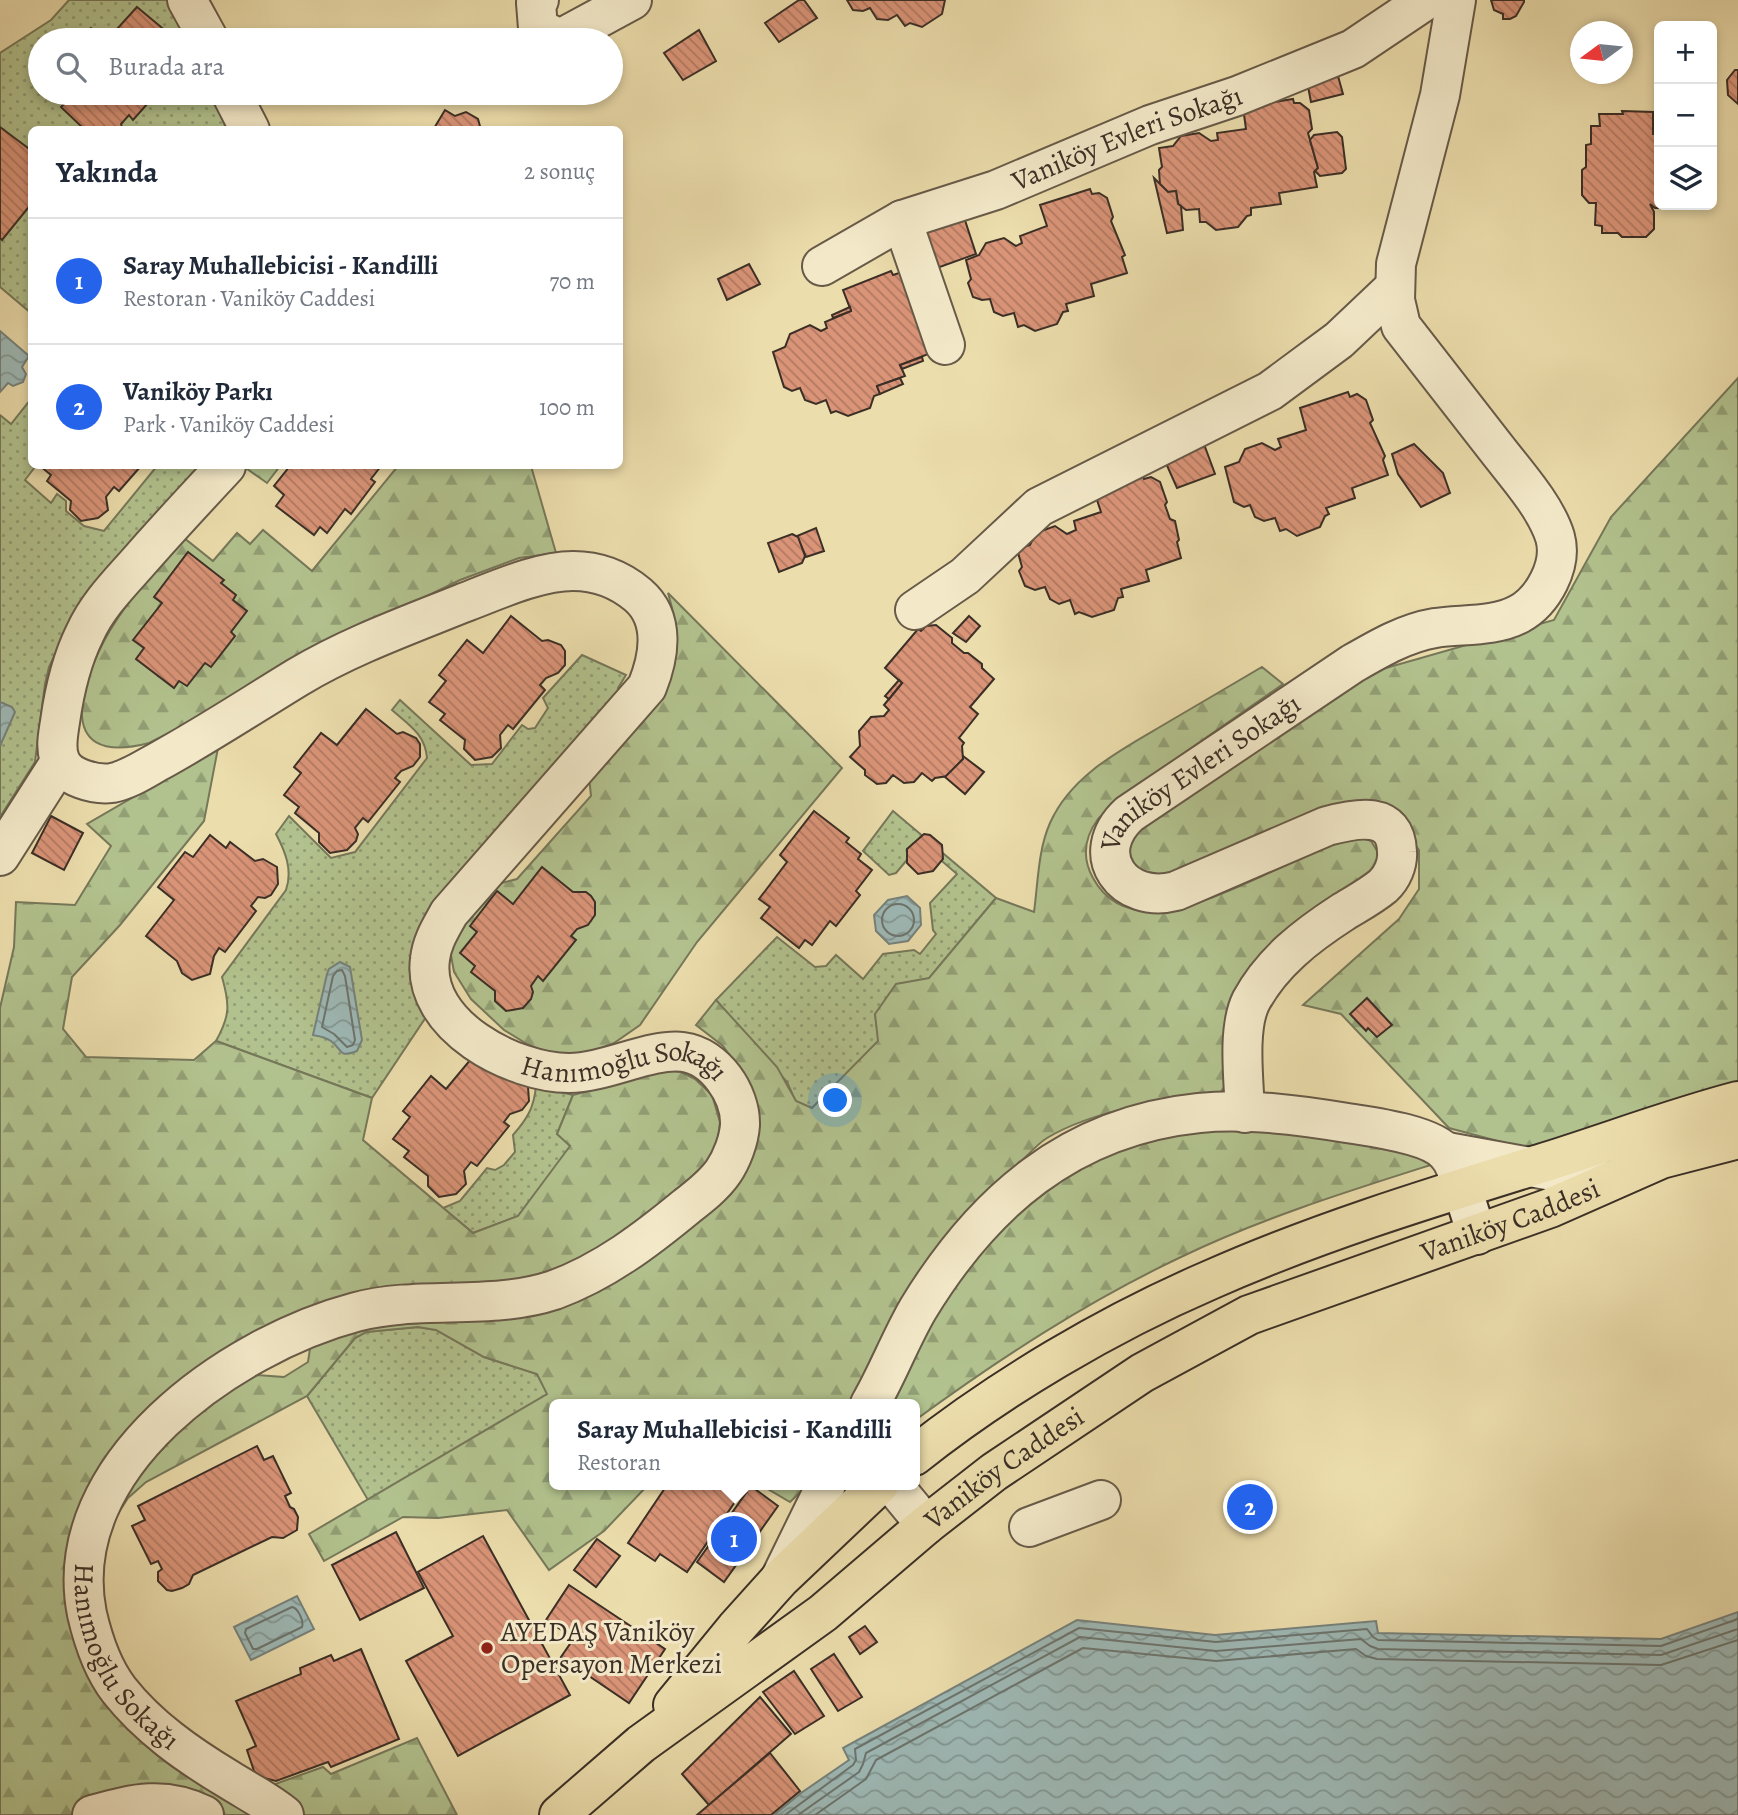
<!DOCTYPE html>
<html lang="tr">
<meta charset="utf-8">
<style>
:root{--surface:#fff;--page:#f2f2f3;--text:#1f2937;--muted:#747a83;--line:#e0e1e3;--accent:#2563eb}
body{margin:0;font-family:Alegreya,serif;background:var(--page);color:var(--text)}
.controls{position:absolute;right:21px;top:21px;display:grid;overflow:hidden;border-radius:10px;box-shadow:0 4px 10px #0003}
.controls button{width:63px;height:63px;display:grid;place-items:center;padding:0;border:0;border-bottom:2px solid var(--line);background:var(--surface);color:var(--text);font:35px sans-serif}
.compass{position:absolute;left:1570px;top:21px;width:63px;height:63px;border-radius:50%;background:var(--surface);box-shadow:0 4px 10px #0003;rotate:255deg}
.you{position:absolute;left:836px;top:1101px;width:24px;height:24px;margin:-18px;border:5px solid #fff;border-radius:50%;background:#1a73e8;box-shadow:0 0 0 10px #1a73e833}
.badge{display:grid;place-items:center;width:46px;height:46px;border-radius:50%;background:var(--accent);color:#fff;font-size:23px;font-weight:700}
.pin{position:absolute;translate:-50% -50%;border:4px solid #fff;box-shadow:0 2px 7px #0006}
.popup{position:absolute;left:549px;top:1399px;width:371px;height:91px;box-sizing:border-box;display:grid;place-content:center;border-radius:10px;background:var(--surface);filter:drop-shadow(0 2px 5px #0005);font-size:23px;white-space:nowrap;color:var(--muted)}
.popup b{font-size:26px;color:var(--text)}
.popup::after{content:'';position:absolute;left:50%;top:100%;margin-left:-14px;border:14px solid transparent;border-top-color:var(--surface)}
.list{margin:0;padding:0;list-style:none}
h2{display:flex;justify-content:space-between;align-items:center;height:91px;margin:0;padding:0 28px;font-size:30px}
h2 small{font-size:23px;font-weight:400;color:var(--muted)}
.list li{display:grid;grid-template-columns:46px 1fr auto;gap:21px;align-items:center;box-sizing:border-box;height:126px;padding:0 28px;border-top:2px solid var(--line)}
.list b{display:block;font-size:26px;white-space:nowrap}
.list p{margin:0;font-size:23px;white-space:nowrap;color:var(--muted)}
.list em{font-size:23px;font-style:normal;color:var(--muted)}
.icon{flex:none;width:38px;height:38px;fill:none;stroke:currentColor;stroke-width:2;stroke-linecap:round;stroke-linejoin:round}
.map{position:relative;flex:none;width:1738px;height:1815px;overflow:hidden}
.search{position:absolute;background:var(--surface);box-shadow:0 4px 10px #0003;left:28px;top:28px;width:595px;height:77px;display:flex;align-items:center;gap:18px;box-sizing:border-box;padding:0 24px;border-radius:38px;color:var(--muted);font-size:26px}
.panel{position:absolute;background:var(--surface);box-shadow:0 4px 10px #0003;left:28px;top:126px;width:595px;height:343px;border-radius:10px}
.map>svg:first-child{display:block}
</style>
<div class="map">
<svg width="1738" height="1815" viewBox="0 0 1738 1815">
<defs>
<pattern id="grass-dots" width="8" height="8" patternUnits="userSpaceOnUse" patternTransform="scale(1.75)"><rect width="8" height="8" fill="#b2c28e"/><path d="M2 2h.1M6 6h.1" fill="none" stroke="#929e74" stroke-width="1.8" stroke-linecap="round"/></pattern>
<pattern id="forest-firs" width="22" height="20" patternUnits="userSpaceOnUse" patternTransform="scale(1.75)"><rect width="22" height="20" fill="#b2c28e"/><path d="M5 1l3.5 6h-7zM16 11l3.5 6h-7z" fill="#929e74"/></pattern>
<pattern id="water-waves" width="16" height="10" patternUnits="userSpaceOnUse" patternTransform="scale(1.75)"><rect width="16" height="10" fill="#9eb9b6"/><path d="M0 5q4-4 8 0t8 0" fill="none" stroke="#829794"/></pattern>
<pattern id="building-back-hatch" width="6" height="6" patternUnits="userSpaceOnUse" patternTransform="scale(1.75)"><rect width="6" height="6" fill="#da9478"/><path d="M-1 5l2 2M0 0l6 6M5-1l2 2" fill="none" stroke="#b27962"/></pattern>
</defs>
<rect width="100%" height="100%" fill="#ecddac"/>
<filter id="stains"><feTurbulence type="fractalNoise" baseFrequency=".00286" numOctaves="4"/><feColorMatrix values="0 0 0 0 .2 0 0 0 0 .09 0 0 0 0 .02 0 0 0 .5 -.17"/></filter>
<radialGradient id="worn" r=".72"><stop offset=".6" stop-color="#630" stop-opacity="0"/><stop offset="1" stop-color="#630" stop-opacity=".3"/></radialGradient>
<g fill="url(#grass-dots)" stroke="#76785a" stroke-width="2">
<path d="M69,0H167L194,40H40V93H214L226,129L32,130L31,313L0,287V53L51,20Z"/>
<path d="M31,399L30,463L35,467L25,480L51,503L57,494L66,501V511L84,526L104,531L157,466H208L67,629L49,667L45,684L35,762L0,817V415L11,424Z"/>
<path d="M582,655L626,675L618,688L624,693L462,869L426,1017L372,1098L216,1041C230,1016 230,1005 222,977L286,890C293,870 285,851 276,834L289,816L331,858L355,852L427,758C425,734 409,725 392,710L400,700L471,765L492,764L522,725L528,729L535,728L548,708L543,698Z"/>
<path d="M893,811L996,898L929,979L875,1014L879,1041L812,1108L796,1102L787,1082L716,1000L777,937L815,967L826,966L836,955L863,979L883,954L914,950L920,954L936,934L933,930L930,903L957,874L921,843L896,873L889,875L863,851Z"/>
<path d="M536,1086L573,1095L557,1134L571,1146L518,1216L473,1233L443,1208L460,1201L487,1168L495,1170L504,1165L515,1152L513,1135C527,1119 534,1108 536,1086Z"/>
<path d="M418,1327L436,1330L484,1357L537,1374L548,1394L368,1500L307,1396L355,1338L366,1332Z"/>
</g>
<g fill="url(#forest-firs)" stroke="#76785a" stroke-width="2">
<path d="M1738,378V1090L1528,1149L1449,1128L1341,1014L1303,1005L1399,919L1419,889V850L1392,815L1169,878L1140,877L1128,850L1141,826L1344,680L1554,620L1611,517Z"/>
<path d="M243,466H280L267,483Z"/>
<path d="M398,466H531L556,553L519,558L460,580L345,636L245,695L149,743C46,770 84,669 116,621C135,591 162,565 184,538L213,561L237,533L250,544L263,530L312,571Z"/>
<path d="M668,593L842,768L697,942L640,1025L614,1043L594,1051L574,1056L552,1054L527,1044L504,1030L471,999L454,972L450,950L455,934L494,885L517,879L591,796L589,776L666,687C682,655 678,627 668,593Z"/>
<path d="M1262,667L1283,684C1234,719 1183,752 1136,789C1124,799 1108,808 1098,819C1084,838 1082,858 1093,878C1127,941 1213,898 1260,877C1287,864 1315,852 1342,840L1359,837L1371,841L1379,854L1375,866L1363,878L1324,901L1293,926L1227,1082L1221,1092C1168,1099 1093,1110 1047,1138C1037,1144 1028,1155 1019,1164L853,1404H554V1485H648L604,1531L549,1570L507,1510L438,1518L403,1517L324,1561L309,1534L547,1394L537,1374L484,1357L436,1330L418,1327L366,1332L355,1338L307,1396L146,1482L128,1498L117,1515L112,1503L207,1401L257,1375L284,1377L308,1362L311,1342L340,1329L438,1317L688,1222L742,1073L723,1046L696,1025L716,1000L777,1067L796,1101L812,1108L878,1041L875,1014L896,984L929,978L996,898L1034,912C1038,883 1038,850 1050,823C1072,773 1125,748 1170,721C1201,703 1231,685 1262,667Z"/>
<path d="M218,748L204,821L120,925L72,977L63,1029L86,1057L194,1060L216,1041L372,1098L363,1140L473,1233L518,1216L570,1146L557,1134L573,1095L667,1070L681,1072L695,1079L712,1095L720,1122L717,1148L700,1172L598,1254L542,1278L399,1292L138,1432L81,1641L266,1815H0V1008L14,947L16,902L75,905L111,846L87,824Z"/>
<path d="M1198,1127L1312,1131L1440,1162C1352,1190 1264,1217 1181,1257C1086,1302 999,1359 914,1421V1404H887L961,1268L1026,1202L1095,1154Z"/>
<path d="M761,1485H808L790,1502Z"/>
<path d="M417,1738L457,1815H299L264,1788L323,1767L331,1774Z"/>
</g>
<g fill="url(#water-waves)" stroke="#76827c" stroke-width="2">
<path d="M0,331L29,356L22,367L26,374L23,382L13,386L8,383L0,392Z"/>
<path d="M0,702L12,707L15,712L0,746Z"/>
<path d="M907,896L920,908L921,925L908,941L889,944L876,931L874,915L888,900Z"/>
<path d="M340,962L350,967L362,1040L357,1051C338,1058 344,1051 331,1041C326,1037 319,1036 313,1035L327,974L329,969Z"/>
<path d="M297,1596L314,1629L251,1660L234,1627Z"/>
<path d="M1738,1612V1815H774L801,1793L849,1760L843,1748L1077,1620L1215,1635L1376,1621L1378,1633L1661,1639Z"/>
</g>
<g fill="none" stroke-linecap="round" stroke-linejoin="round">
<g stroke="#6c746e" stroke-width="2">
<circle cx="898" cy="920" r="16"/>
<path d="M342,970L345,976L355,1040L353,1045L347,1047L334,1034L322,1027L333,976L337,971Z"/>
<path d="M292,1607C298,1608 304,1621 302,1627L257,1649H253L245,1633L246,1629Z"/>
<path d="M785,1815L853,1765L856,1760L855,1749L1079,1628L1216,1642L1367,1629L1373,1637L1378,1640L1661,1646L1738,1619"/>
<path d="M798,1815L859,1772L863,1764L866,1753L1080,1637L1216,1651L1361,1639L1370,1646L1378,1649L1661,1655L1738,1629"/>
<path d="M815,1815L866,1779L876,1760L1083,1648L1216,1661L1356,1649L1366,1656L1377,1659L1661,1665L1738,1640"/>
</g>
</g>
<g fill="url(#building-back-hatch)" stroke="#3b2f26" stroke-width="2">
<path d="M799,0H804L817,18L779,42L765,23Z"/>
<path d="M847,0H945L942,14L922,27L910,23L905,26L897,15L888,20L877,19L870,8L863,11L853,10Z"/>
<path d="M1491,0H1524V2L1516,16L1510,19H1503V14L1494,10Z"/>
<path d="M137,7L167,32L180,34L187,40H107Z"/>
<path d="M91,28L106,40H81Z"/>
<path d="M699,30L716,61L683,80L664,53Z"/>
<path d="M1336,69L1343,94L1311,102L1306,76Z"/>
<path d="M1735,70H1738V104L1728,95L1727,80Z"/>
<path d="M56,93H157L133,120L129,115L121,124L123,130H85L61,107L66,102Z"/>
<path d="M1293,99L1294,103H1300L1309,110L1312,129L1308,133L1318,168L1314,172L1317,187L1279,193L1281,204L1251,208V215L1247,216L1238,227L1216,230L1206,222H1200L1199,209L1186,210L1178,204L1176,191L1168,192L1160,185L1159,170L1162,167L1159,148L1173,146L1181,136L1199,133L1211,141L1218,140L1217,133L1246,129L1243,107Z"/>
<path d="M445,110L455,116L466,112L478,119L481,130H433Z"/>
<path d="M1622,111L1653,112V134H1659V205H1675L1672,208H1655L1650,204L1654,212V229L1646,237H1622L1618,233H1602V226L1595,225L1596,203H1589L1582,195V170L1586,167V145L1591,144V126H1600L1599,114H1623Z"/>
<path d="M0,127L32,151V192L29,195L32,203L2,240L0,238Z"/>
<path d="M1337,132L1342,137L1346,169L1342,173L1320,176L1315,171L1318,168L1310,140L1314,135Z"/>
<path d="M1154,178L1168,192L1176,191L1178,204L1181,206L1183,230L1167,233Z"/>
<path d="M1090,189L1092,194L1099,193L1107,198L1113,217L1111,221L1125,255L1122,257L1127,273L1091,284L1094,296L1066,304L1068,311L1063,312L1057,324L1035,331L1024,325L1018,327L1014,313L1003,316L994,312L990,299L982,300L973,297L968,283L971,279L966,260L979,255L986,243L1004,238L1016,246L1022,243L1020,236L1047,226L1040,205Z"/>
<path d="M961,208L976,254L937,268L921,221Z"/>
<path d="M749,264L760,284L727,300L718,279Z"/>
<path d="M891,271L893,275L899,273L909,276L936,351L900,365L905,376L877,386L880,394L874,396L870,408L848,416L836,411L831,413L826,400L816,404L805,400L800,388L792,391L784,387L773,352L785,347L790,334L810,325L821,331L827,328L825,322L851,311L843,290Z"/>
<path d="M850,307L851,311L833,318L832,315Z"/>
<path d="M922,357L923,361L902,369L900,365Z"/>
<path d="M900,378L903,384L880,394L877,386Z"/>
<path d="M1348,392L1350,397L1357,394L1366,400L1373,420L1370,423L1385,456L1383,460L1388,475L1352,488L1355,498L1326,508L1329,514L1325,516L1320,527L1297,536L1286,529L1280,531L1275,518L1264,521L1255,517L1250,505L1244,507L1234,502L1225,467L1239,462L1245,449L1262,443L1275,450L1281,447L1278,439L1306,430L1300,408Z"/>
<path d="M1201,436L1215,474L1177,488L1161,452Z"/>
<path d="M1414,444L1443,473L1450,493L1421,507L1398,474L1392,454Z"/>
<path d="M40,466H141L119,491L114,487L106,497L108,510L98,518L81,521L70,510L71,501L47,481L51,475Z"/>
<path d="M290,466H381L371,479L375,482L351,514L345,509L327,533L320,527L314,535L276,506L284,495L274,486Z"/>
<path d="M1142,474L1144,479L1151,477L1160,482L1167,502L1165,505L1170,519L1175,521L1179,540L1177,542L1181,558L1146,570L1149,581L1121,589L1123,597L1118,598L1114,610L1092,617L1079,612L1075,614L1070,600L1059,604L1050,599L1045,587L1035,590L1025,586L1019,571L1022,567L1017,549L1030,545L1036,533L1055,526L1067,534L1076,530L1074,521L1101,512L1094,491Z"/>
<path d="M816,528L824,551L806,557L797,536Z"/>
<path d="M792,534L798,537L805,556L802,563L779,572L768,543Z"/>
<path d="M188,552L224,580L221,583L236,595L233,600L247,611L231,632L235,636L211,667L205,663L187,686L179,681L174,688L136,659L144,648L133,640L162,603L154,597Z"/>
<path d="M511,616L542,641L548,640L561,645L565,651V665L558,673L546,678L540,685L545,690L513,729L508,725L500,735L501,748L492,757L475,760L464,749L465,740L440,720L445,714L429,702L446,681L439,675L467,640L483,653Z"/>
<path d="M969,616L980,626L966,642L953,633Z"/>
<path d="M936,625L952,638V643L964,653H968L982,664V668L994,679L970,707L978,714L959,738L964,743L962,746L963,759L948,776L935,778L932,781L922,773L914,782L904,783L893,775L886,783L877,784L865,775V770L850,757L860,746L859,731L871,717L884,716L889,710L884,705L902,683L885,668L918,629L921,631L926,626Z"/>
<path d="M899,680L902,683L889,699L885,696Z"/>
<path d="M366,709L397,734L403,732L416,738L420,744V757L413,766L401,771L395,778L400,782L368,822L363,818L355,828L358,834L356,841L347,850L330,853L319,842V833L295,813L299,807L284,795L301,773L294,767L321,733L337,745Z"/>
<path d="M963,756L984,772L965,794L945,777L963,759Z"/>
<path d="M814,811L849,838L846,842L861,854L858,859L872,870L856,891L860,895L836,926L830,921L812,945L805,940L799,948L761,918L770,907L759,899L787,862L780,855Z"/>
<path d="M51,816L83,833L64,870L32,853Z"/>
<path d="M924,834L930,835L942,845L943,859L933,871L918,874L907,863V849Z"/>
<path d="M210,835L226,848L230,842L255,861L263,859L277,867L278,884L271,895L265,898L258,897L251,906L256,911L225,952L219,948L214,956L210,974L192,980L182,973L177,961L146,936L174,900L158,887L185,852L193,857Z"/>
<path d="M542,867L573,892H586L591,896L595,902V915L588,925L577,929L571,936L576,940L543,981L538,976L531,986L533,992L531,999L523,1008L506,1011L495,1001V991L471,972L475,966L460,953L477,932L470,926L497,891L513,904Z"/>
<path d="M1367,998L1392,1025L1377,1037L1368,1028L1366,1031L1350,1014Z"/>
<path d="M476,1053L525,1082L528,1087L529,1101L522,1110L510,1114L504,1122L509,1126L477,1166L471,1162L464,1171L466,1184L456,1194L439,1197L428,1186V1176L404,1157L409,1151L393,1139L410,1117L403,1111L431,1076L446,1089Z"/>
<path d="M257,1446L264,1460L273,1456L291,1493L285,1496L290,1507L294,1509L298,1517L297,1530L283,1538L272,1537L193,1575L189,1584L182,1588L172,1591L167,1590L158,1581V1572L162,1569L158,1561L151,1564L132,1526L145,1520L138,1506Z"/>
<path d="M667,1485H723L739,1496L687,1572L660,1554L655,1561L628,1543Z"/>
<path d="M751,1486L778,1506L724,1582L697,1562Z"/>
<path d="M396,1532L424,1588L360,1620L332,1565Z"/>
<path d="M483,1536L570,1695L458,1756L406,1661L453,1636L418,1572Z"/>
<path d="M597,1539L620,1556L596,1587L574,1570Z"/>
<path d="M569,1585L665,1649L629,1703L561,1657L574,1638L546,1620Z"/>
<path d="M865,1626L877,1642L860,1654L849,1637Z"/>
<path d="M361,1649L399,1739L331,1767L328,1762L276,1781L260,1777L254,1771L247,1750L256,1746L236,1701L301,1674L300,1668L331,1655L334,1661Z"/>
<path d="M834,1654L862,1697L838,1711L811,1669Z"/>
<path d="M794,1671L824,1716L795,1734L763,1692Z"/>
<path d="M760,1697L791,1734L709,1805L682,1774Z"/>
<path d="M770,1753L800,1791L771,1815H697Z"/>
</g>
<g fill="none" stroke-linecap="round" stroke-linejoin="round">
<defs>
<g id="minor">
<path d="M187,0L209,40"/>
<path d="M539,0L536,3L538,28L560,39L632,0"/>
<path d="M231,93L250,130"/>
<path d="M902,220L945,345"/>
<path id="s1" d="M822,266L902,220L996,190L1150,125L1237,96L1353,49L1426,0"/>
<path id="s2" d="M226,466C198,496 169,527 141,559C121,582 98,604 85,633C72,659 64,693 60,722C58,735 55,748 60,760C66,778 95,785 112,783C129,780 146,768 161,760C208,734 252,705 298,677C350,646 406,626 463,603C495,591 538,571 573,571C598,571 619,579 638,595C666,619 659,657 647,687L449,913C441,928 432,941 430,959C421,1026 514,1073 569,1073C606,1073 650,1048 683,1052C715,1056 741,1094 740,1125C739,1140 732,1159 723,1172C714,1185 700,1196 687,1206C647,1239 604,1272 554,1290C491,1311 420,1295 356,1312C231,1345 57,1466 87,1614C93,1640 102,1668 119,1690C148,1727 188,1755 228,1779C247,1791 267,1801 284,1815"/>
<path d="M915,610L965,576L1039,507L1270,391L1339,340L1395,287"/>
<path d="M0,856L60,762"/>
<path id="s3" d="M1245,1113C1244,1081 1237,1029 1251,1001C1272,962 1306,936 1343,912C1356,904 1371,896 1383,886C1392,878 1398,864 1397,852C1396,810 1357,818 1327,826L1176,891C1123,905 1086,854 1129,814L1352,664C1378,649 1405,633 1435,628C1462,624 1495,627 1519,614C1543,601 1563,565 1555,537C1546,507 1516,474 1496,448C1465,408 1433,367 1401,326L1395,300L1396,264L1440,95L1456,0"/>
<path d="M1447,1152L1608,1181"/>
<path d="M870,1404C888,1373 900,1340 918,1309C983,1202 1070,1126 1199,1113C1247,1108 1300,1115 1347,1123C1372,1127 1431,1134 1447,1154C1456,1163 1458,1176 1462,1188"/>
<path d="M893,1485L926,1525"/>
<path d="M1029,1527L1101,1500"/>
<path d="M781,1577L826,1485"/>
<path d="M92,1815C133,1804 163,1795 204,1815"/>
</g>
<path id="secondary" d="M1462,1188L1477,1235"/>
<g id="primary">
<path d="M914,1456C1001,1387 1108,1324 1210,1280C1318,1232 1433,1197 1546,1162C1610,1142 1673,1118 1738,1101"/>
<path d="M673,1705L736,1628L780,1579L879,1485"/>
<path id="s4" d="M559,1815L641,1744L823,1613L926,1525L994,1472L1142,1373L1249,1315L1550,1208L1661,1159L1738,1139"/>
</g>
</defs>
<use href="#minor" stroke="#675a48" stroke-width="42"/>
<use href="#secondary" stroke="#3b2f26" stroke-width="42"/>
<use href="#primary" stroke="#3b2f26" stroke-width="42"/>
<use href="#minor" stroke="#f3e9c9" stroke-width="38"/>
<use href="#secondary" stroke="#f3e9c9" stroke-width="38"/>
<use href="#primary" stroke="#ecddac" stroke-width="38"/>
</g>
<circle fill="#8f2418" stroke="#f3e9c9" stroke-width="2.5" cx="487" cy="1648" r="7"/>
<g text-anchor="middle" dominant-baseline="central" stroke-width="6" stroke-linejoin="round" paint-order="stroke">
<g font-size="28" fill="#3b2f26" stroke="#f3e9c9">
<text stroke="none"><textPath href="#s1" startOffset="332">Vaniköy Evleri Sokağı</textPath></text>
<text stroke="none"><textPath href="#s3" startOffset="796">Vaniköy Evleri Sokağı</textPath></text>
<text stroke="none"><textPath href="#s2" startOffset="1699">Hanımoğlu Sokağı</textPath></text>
<text stroke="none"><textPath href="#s4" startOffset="1132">Vaniköy Caddesi</textPath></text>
<text stroke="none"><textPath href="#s4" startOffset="565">Vaniköy Caddesi</textPath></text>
<text stroke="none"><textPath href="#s2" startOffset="2812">Hanımoğlu Sokağı</textPath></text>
</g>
<g font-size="28" fill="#3b2f26" stroke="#f3e9c9" text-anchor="start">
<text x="501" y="1632">AYEDAŞ Vaniköy<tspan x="501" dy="32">Opersayon Merkezi</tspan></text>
</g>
</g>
<rect width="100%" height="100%" filter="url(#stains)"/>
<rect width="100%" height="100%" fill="url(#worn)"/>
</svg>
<div class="controls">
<button>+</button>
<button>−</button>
<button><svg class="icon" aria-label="layers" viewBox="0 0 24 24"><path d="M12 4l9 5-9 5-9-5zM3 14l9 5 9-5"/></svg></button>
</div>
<svg class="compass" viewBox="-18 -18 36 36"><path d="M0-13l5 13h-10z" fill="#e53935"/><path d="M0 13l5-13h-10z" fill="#747a83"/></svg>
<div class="you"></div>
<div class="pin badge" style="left:734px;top:1539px">1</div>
<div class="popup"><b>Saray Muhallebicisi - Kandilli</b>Restoran</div>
<div class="pin badge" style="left:1250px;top:1507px">2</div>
<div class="search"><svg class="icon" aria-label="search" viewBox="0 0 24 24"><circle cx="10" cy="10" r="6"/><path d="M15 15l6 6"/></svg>Burada ara</div>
<section class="panel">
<h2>Yakında<small>2 sonuç</small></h2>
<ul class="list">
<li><span class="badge">1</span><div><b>Saray Muhallebicisi - Kandilli</b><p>Restoran · Vaniköy Caddesi</p></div><em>70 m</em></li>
<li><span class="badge">2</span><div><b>Vaniköy Parkı</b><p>Park · Vaniköy Caddesi</p></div><em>100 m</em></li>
</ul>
</section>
</div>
